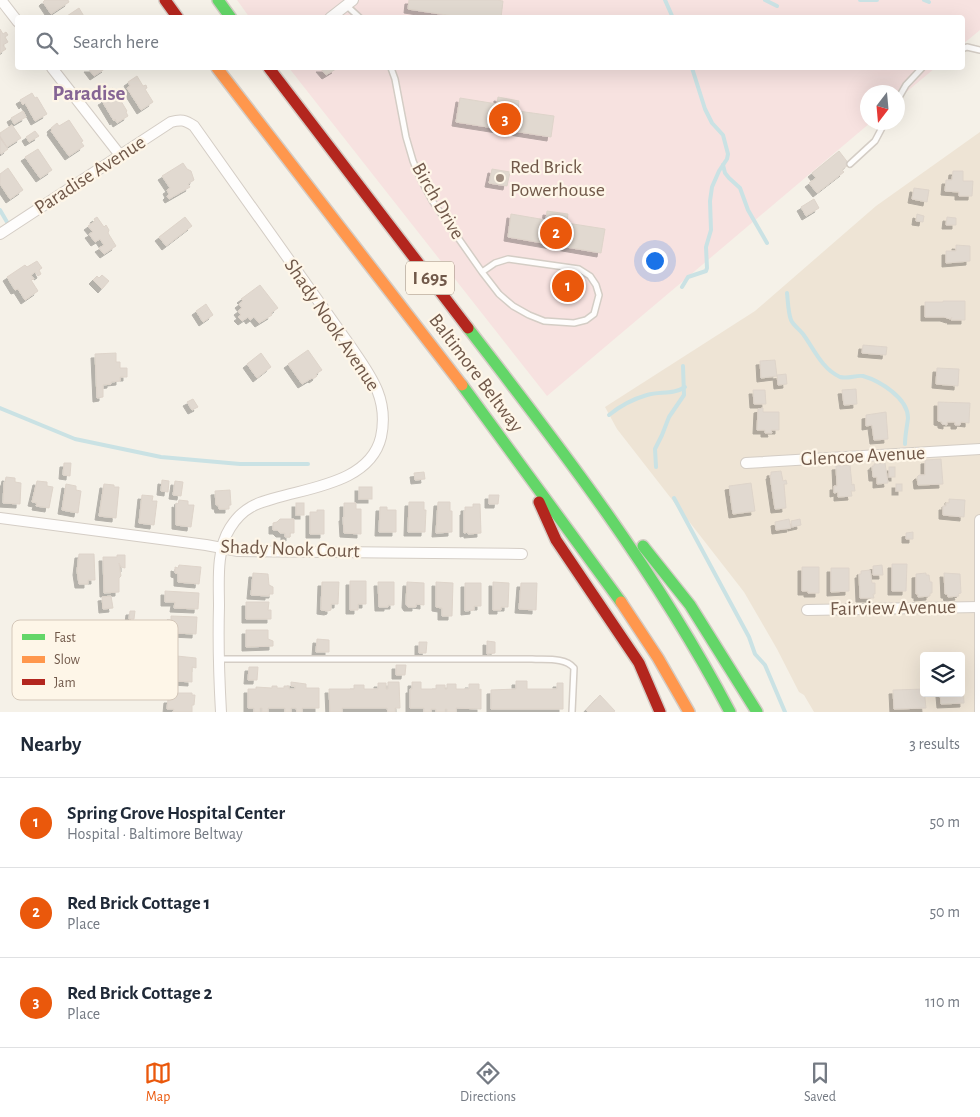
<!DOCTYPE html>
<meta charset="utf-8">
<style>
:root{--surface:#fff;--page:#f6f6f7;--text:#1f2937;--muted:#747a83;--line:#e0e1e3;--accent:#ea580c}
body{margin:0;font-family:"Alegreya Sans",sans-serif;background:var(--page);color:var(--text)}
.controls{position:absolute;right:15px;bottom:15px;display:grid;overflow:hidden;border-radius:5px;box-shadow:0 5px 20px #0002}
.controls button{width:45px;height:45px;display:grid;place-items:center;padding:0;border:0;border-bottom:1px solid var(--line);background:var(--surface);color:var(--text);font:25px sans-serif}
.compass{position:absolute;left:860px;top:85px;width:45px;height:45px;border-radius:50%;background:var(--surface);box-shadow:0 5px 20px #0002;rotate:196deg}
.you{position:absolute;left:654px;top:260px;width:18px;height:18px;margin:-12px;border:4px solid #fff;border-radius:50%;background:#1a73e8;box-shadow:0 0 0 8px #1a73e833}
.badge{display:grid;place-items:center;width:32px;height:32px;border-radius:50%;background:var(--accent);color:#fff;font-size:16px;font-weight:700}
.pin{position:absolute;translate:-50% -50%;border:2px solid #fff;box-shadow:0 1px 5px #0006}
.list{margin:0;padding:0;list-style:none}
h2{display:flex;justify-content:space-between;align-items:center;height:65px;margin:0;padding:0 20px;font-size:21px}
h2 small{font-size:16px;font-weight:400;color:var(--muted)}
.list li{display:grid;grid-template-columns:32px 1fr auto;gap:15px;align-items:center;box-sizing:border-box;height:90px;padding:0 20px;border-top:1px solid var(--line)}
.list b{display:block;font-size:19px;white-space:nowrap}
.list p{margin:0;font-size:16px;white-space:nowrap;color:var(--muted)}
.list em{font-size:16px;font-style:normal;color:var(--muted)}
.icon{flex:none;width:28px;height:28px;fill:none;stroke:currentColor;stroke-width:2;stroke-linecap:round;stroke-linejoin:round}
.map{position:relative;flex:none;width:980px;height:712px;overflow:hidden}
.search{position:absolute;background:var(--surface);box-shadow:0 5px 20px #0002;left:15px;right:15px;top:15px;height:55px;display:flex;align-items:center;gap:12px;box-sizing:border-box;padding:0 18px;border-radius:5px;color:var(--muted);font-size:19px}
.sheet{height:335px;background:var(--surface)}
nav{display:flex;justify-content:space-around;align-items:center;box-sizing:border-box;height:70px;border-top:1px solid var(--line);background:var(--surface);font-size:14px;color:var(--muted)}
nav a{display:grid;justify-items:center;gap:2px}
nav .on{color:var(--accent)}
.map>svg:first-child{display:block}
</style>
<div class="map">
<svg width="980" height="712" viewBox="0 0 980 712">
<defs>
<filter id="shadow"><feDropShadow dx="-4" dy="4" stdDeviation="0" flood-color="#0004"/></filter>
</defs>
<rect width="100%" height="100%" fill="#f5f1e8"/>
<path fill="#eee4d5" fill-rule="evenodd" d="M980,132V712H814L804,695L799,692L777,649L744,592L617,429L605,407L755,311L876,206ZM924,656H961V693H924Z"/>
<g fill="#f7e2e0">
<path d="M237,0H980V30L963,44L962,18H250Z"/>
<path d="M289,68H935L898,99V92H868V122L870,123L547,396Z"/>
</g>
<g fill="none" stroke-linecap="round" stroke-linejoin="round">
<g stroke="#cae2e4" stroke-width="4">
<path d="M665,0L673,18"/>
<path d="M765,0L777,6"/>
<path d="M860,0H877"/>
<path d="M924,0L929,2"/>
<path d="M723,165L725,173L729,178L740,188L748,210L767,243"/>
<path d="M0,210L7,222"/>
<path d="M682,287L688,277L706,271L707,268L706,247L711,230L710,201L712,187L719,171L727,159L728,154L723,135L712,123L705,109L692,68"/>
<path d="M787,293C788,301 788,312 791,320C793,325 800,330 803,334C814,349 822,369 840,377C848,379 856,375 863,376C880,381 908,398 908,418C907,427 905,435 905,444"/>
<path d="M0,408L75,439L161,457L240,464H308"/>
<path d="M609,415C620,406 633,399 647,395C660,391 673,395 685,387"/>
<path d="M656,467L655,449L662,435L669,417L684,395L683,366"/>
<path d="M674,498L749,637L755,654L765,665L785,712"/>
</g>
</g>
<g fill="#e1d9d0" stroke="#ded4ca" filter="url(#shadow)">
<path d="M45,0H68L69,2L51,14L43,2Z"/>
<path d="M409,0H497L503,1L501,18H466L408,9Z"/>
<path d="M79,8L85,18H64Z"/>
<path d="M0,29L3,34L6,32L8,35L5,37L8,42L3,45L6,49L0,53Z"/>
<path d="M88,68H106L94,76Z"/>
<path d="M320,68H335L336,69L326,75Z"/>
<path d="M137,76L143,86L146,85L147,88L145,89L153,102L141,110L127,88L130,86L128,82Z"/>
<path d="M113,88L127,111L126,112L128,116L117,123L115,119L114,121L102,101L106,99L103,94Z"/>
<path d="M32,93L35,98L37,97L47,114L35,121L25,103L23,105L20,100Z"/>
<path d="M498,97L519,101L518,111L554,116L551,137L456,122L460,98L497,104Z"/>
<path d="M23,111L26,117L14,124L11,118Z"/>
<path d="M69,120L83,141L81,142L84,146L69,156L51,131L52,130L51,128L57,123L59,126Z"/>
<path d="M12,125L21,138L7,147L0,136V133Z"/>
<path d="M35,131L39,136L29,142L26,137Z"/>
<path d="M0,138L8,149L1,154L0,152Z"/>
<path d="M38,149L52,170L40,178L25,157Z"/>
<path d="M839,151L849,164L842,170L844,172L817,193L809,183L816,178L812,173Z"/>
<path d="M183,163L187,169L191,171L194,180L188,184L190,187L169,199L167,196L169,194L167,190L170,188L162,176Z"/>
<path d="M8,168L23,190L10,199L0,184V174Z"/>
<path d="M492,169L510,172L507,186L489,183Z"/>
<path d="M953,171H963V181H973L972,196H959V192L945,191L946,180H952Z"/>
<path d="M914,188L929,190L927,202L912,199Z"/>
<path d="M814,199L819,208L806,216L801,207Z"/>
<path d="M547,211L568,214L567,223L605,229L601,253L508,237L511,214L546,220Z"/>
<path d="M917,214L924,216L923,222L916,221Z"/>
<path d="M97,217L104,227L106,225L109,230L108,233L116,246L104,254L99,248L104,245L100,239L95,242L89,234L93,232L88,226L95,221L94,219Z"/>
<path d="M185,217L192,226L166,246L159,237Z"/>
<path d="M947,217L956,218V225H946Z"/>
<path d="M956,245L970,246V261L946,263V251H956Z"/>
<path d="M37,261L42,268L39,270L41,274L38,276L35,272L31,275L34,279L31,280L38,291L25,300L18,289L15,290L7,277L25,265L27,267Z"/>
<path d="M102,275L109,281L102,289L93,280L97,276L99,278Z"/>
<path d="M260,285L278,308L271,313L272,315L259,323L254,317L250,320L248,317L242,321L238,317L241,315L238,311L242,308L239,304L243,301L241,299Z"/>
<path d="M943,301H965V320H951L952,317L950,319L944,317H925V302H943Z"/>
<path d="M206,304L213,315L203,322L196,311Z"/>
<path d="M863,345L887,347L886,355L862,353Z"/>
<path d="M308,350L322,370L316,374L317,376L313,379L312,378L302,384L288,364Z"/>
<path d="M116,353V362H120V368H127V377H120V381L111,382V384L103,385V397L97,398L95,354Z"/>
<path d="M261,353L271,367L257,378L247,364Z"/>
<path d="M775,360L777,376L761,378L760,361Z"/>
<path d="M937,368L959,369L958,386L936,384Z"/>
<path d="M786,374L787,384L778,385L777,375Z"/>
<path d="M856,389L857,404L844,405L842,390Z"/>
<path d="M753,390H765L766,404H754Z"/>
<path d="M193,399L198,407L192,410L187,402Z"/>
<path d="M938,402L970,403L969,423L961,422L960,425H955V422H947V425L942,424V422L938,421Z"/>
<path d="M763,408V412H779V430H771L772,433H765V430H757L758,409Z"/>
<path d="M886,412L888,439L874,440L872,425L866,426V415Z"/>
<path d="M941,459L943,484L918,485L917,477L919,475H925V460Z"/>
<path d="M64,463H71L70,476L63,475Z"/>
<path d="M885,463L888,483L877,484V477H873L872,466H874V464Z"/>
<path d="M850,465L852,485L854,484L855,491H851L852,496L838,497V492L834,493V486H837L836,466Z"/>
<rect x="889" y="467" width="6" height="10"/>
<path d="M781,471L783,481L786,480L787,484H784L786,508L775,509L770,475H771V472Z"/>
<path d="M424,472L425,479L415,480L414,473Z"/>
<path d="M6,477L15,478V482L21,483L20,504L3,503L4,482H5Z"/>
<path d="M162,480L169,481L168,492L161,491Z"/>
<path d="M37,481L47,482V486L53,487L49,508L36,506L37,503L32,502Z"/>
<path d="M175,481L183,482L181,496L173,495Z"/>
<path d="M751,483L755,511L733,514L729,486Z"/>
<path d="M66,484L76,486V490L81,491L78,513L62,510Z"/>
<path d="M104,484L114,485V487H119L116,518L99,516Z"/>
<rect x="896" y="484" width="6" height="7"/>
<rect x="359" y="487" width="13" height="12"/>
<path d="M230,490L231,505H229V509H219L218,505H216L215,491Z"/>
<path d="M142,495L153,496L152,501H157L154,525L139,523Z"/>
<path d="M489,495H499L498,504H489Z"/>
<path d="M949,499L965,500L964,517L943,515V506H946V503H949Z"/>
<path d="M179,500L188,501V505H194L191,527L176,525V503L178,504Z"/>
<path d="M409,502H424V510H426L425,532H408Z"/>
<path d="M438,502H450V511H452V532L436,533Z"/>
<rect x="296" y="503" width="8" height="12"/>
<path d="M344,503H356V509H361V534L344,533L343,517H344Z"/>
<path d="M473,504H480L481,533L468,534V532L464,533V511H465V507H473Z"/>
<path d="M380,507H387V510H396V532H379Z"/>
<path d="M317,510H324V534H310V512H317Z"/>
<path d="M280,519H294V533H290V537H285V533H280L277,530H273V523L277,522Z"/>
<path d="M789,519L791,528L776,530L775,522Z"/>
<path d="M800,519L801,525L792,527L791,521Z"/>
<path d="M913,532V539H906V533Z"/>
<path d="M79,554H94L95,580H88V584H79L77,571Z"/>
<path d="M117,555H125V568L121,567L119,563L121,576L119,578V592L104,593L103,557H117Z"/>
<path d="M892,564H907L906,591H892Z"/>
<path d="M179,565L201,567L199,584L178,582V574L175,573V567L178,568Z"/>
<path d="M882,565L883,575H873V566Z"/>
<path d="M802,567H819V593H808V591H802Z"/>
<path d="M831,568H849V591L831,592Z"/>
<path d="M870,570L872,583H875V594H873L874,598H860L859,574H861V571Z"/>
<path d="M253,573L268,574L269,585L273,587V594H269V596L251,595Z"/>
<path d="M926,573V575H929L930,582H932V593H930V596L918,597V594H916V574Z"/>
<path d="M944,573L960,574L961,593L958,594L959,596L948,597L947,594H945Z"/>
<path d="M350,581H366V604H358V610H350Z"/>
<path d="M322,582H339L338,604H331V610L328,611L321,610Z"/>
<path d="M378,582H394V605H388V607H379Z"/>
<path d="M407,582L424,583V605L416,604V607H408L406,604Z"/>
<path d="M436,582L453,583L452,616H442V608L436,607Z"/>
<path d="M493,582L509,583L508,607H501V610H493Z"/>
<path d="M465,583H481V606H474V610L465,611Z"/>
<path d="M521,583H537L536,610L519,609Z"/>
<path d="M165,591L199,593L198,609L174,608L175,602H165Z"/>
<path d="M111,596L113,608L103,609L102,597Z"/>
<path d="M246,602H269L268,610H271V619H246Z"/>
<path d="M130,611H135L134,619H129Z"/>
<path d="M171,616L197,617L196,634L174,633V625H171Z"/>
<path d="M246,630H268V639L273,641V646L246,647Z"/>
<path d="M317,639L329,640V652H316Z"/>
<path d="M487,641L495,642V653L487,654Z"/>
<path d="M419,642H427L426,653H419Z"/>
<path d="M177,656L196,658V668L192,667V682L176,681Z"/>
<path d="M396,665H406L405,675H396Z"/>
<path d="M249,667H258L257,680H248Z"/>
<path d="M516,681H527V689H557V683H563V709H491V690L516,689Z"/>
<path d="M291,682L306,684V688H319V708H302V712H297L296,708H291V712H285V708H268V712H262V708H260V712H254V708H248V689H256V687L272,688V686H277V688H284V686H289V689H295V686H291Z"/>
<path d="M388,682H399L400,708H395V712H388L387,708H342V712H330L329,689H354V685H364V689H378V683H386V689H388Z"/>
<path d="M412,682H421V689H436V685H445V689H447V684H456V689H469V684H479V690L481,689V709L456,708V712H447V709H445V712H436V709H431V712H424V708H410V689H412Z"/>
<path d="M961,684H963L964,703L941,704L940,693H961Z"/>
<path d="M924,689L926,708L894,709L893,690Z"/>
<path d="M174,693H192V695H195L194,705H192V712H173L174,709H167L168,699H174Z"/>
<path d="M600,695L615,711L613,712H588L586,710Z"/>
</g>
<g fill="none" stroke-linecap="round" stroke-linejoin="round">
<defs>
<g id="lane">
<path d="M347,6L360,18"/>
<path d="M962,49L967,47L980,50"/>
<path d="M391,68L395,79L406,137L413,161L420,178L433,202L482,272L499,294L513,306L529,315L544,321L574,323L586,320L594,314L599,295L596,285L590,276L579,269L508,259L495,263L482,272"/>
<path d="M898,99L906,85L922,68"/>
<path d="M850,164L875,141L885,122"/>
<path d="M219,659H532C545,660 565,657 574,668L572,712"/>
</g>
<g id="street">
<path d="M1,0L18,22"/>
<path d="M330,18L353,0"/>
<path d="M52,68L120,155"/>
<path d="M0,234L171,122C181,119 185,120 194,126L351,347C371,376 389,399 381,437C371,480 315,487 279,497C269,500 259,502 251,507C242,512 235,520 230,528C216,550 219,582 219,606C218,642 219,677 221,712"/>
<path d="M746,463L980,449"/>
<path d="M0,518L206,545L238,551L522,554"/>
<path d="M807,610L979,607"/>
<path d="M980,712V520"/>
</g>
<g id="fast">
<path d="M218,0L231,18"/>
<path d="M468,328C564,452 657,573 730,712"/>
<path d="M462,385L621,602"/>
<path d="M643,546L690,605L757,712"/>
</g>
<g id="slow">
<path d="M217,68L462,385"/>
<path d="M621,602L658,658L689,712"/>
</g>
<g id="jam">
<path d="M165,0L178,18"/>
<path d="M269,68L468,328"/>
<path d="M539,502L556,540L639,663L660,712"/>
</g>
</defs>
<use href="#lane" stroke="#d4cdc5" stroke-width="8"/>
<use href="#street" stroke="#d4cdc5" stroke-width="12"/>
<use href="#fast" stroke="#d4ccc5" stroke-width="14"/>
<use href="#slow" stroke="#d4ccc5" stroke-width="14"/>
<use href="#jam" stroke="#d4ccc5" stroke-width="14"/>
<use href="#lane" stroke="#fefdfc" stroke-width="5"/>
<use href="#street" stroke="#fefdfc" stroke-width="10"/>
<use href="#fast" stroke="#63d668" stroke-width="11"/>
<use href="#slow" stroke="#ff974d" stroke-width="11"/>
<use href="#jam" stroke="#b3261e" stroke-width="11"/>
</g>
<circle fill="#9f8e81" stroke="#fef6e8" stroke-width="2" cx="500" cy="178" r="5"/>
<g text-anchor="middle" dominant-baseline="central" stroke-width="4.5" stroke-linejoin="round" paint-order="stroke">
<rect fill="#fef6e8" stroke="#9b8879" stroke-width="1" x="406" y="261.5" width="48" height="33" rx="4"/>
<g font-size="19" font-weight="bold" fill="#71594a">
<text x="430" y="278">I 695</text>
</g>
<g font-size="20" fill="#71594a" stroke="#fef6e8" text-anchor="start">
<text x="510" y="167">Red Brick<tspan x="510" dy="23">Powerhouse</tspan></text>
</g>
<g font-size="20" fill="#71594a" stroke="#fef6e8">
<text transform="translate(90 175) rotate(-33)">Paradise Avenue</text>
<text transform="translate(438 201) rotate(60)">Birch Drive</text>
<text transform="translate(332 325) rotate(56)">Shady Nook Avenue</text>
<text transform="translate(476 373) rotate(53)">Baltimore Beltway</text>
<text transform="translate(863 456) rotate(-3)">Glencoe Avenue</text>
<text transform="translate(290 549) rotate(2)">Shady Nook Court</text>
<text transform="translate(893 608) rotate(-1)">Fairview Avenue</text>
</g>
<g font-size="21" font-weight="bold" fill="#866595" stroke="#fef6e8">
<text x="89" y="93">Paradise</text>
</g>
</g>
<rect x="12" y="620" width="166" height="80" rx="8" fill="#fef6e8" stroke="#d4c7b9" stroke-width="1"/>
<rect x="22" y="634" width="23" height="6" fill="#63d668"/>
<rect x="22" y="656" width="23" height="7" fill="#ff974d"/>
<rect x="22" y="679" width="23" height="6" fill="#b3261e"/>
<g font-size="14" fill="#71594a">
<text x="54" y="642">Fast</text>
<text x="54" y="664">Slow</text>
<text x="54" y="687">Jam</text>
</g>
</svg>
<div class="controls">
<button><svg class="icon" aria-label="layers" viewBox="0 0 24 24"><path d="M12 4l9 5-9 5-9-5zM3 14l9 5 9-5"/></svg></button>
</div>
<svg class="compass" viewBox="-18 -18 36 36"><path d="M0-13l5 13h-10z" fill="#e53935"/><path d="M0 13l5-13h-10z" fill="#747a83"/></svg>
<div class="you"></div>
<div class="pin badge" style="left:568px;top:286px">1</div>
<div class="pin badge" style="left:556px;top:233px">2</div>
<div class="pin badge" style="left:505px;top:119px">3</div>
<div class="search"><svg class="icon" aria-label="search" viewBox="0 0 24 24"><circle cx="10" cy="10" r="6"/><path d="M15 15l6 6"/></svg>Search here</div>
</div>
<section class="sheet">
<h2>Nearby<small>3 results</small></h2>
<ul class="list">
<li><span class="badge">1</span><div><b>Spring Grove Hospital Center</b><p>Hospital · Baltimore Beltway</p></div><em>50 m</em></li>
<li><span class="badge">2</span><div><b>Red Brick Cottage 1</b><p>Place</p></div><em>50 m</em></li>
<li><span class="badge">3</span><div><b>Red Brick Cottage 2</b><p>Place</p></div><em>110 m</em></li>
</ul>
</section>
<nav>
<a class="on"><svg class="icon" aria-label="map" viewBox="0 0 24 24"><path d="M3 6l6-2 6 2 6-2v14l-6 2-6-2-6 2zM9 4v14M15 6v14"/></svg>Map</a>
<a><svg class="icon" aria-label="directions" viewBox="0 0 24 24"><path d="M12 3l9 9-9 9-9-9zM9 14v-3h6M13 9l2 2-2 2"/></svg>Directions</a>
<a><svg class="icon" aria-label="saved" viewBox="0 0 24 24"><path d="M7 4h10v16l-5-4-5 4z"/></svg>Saved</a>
</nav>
